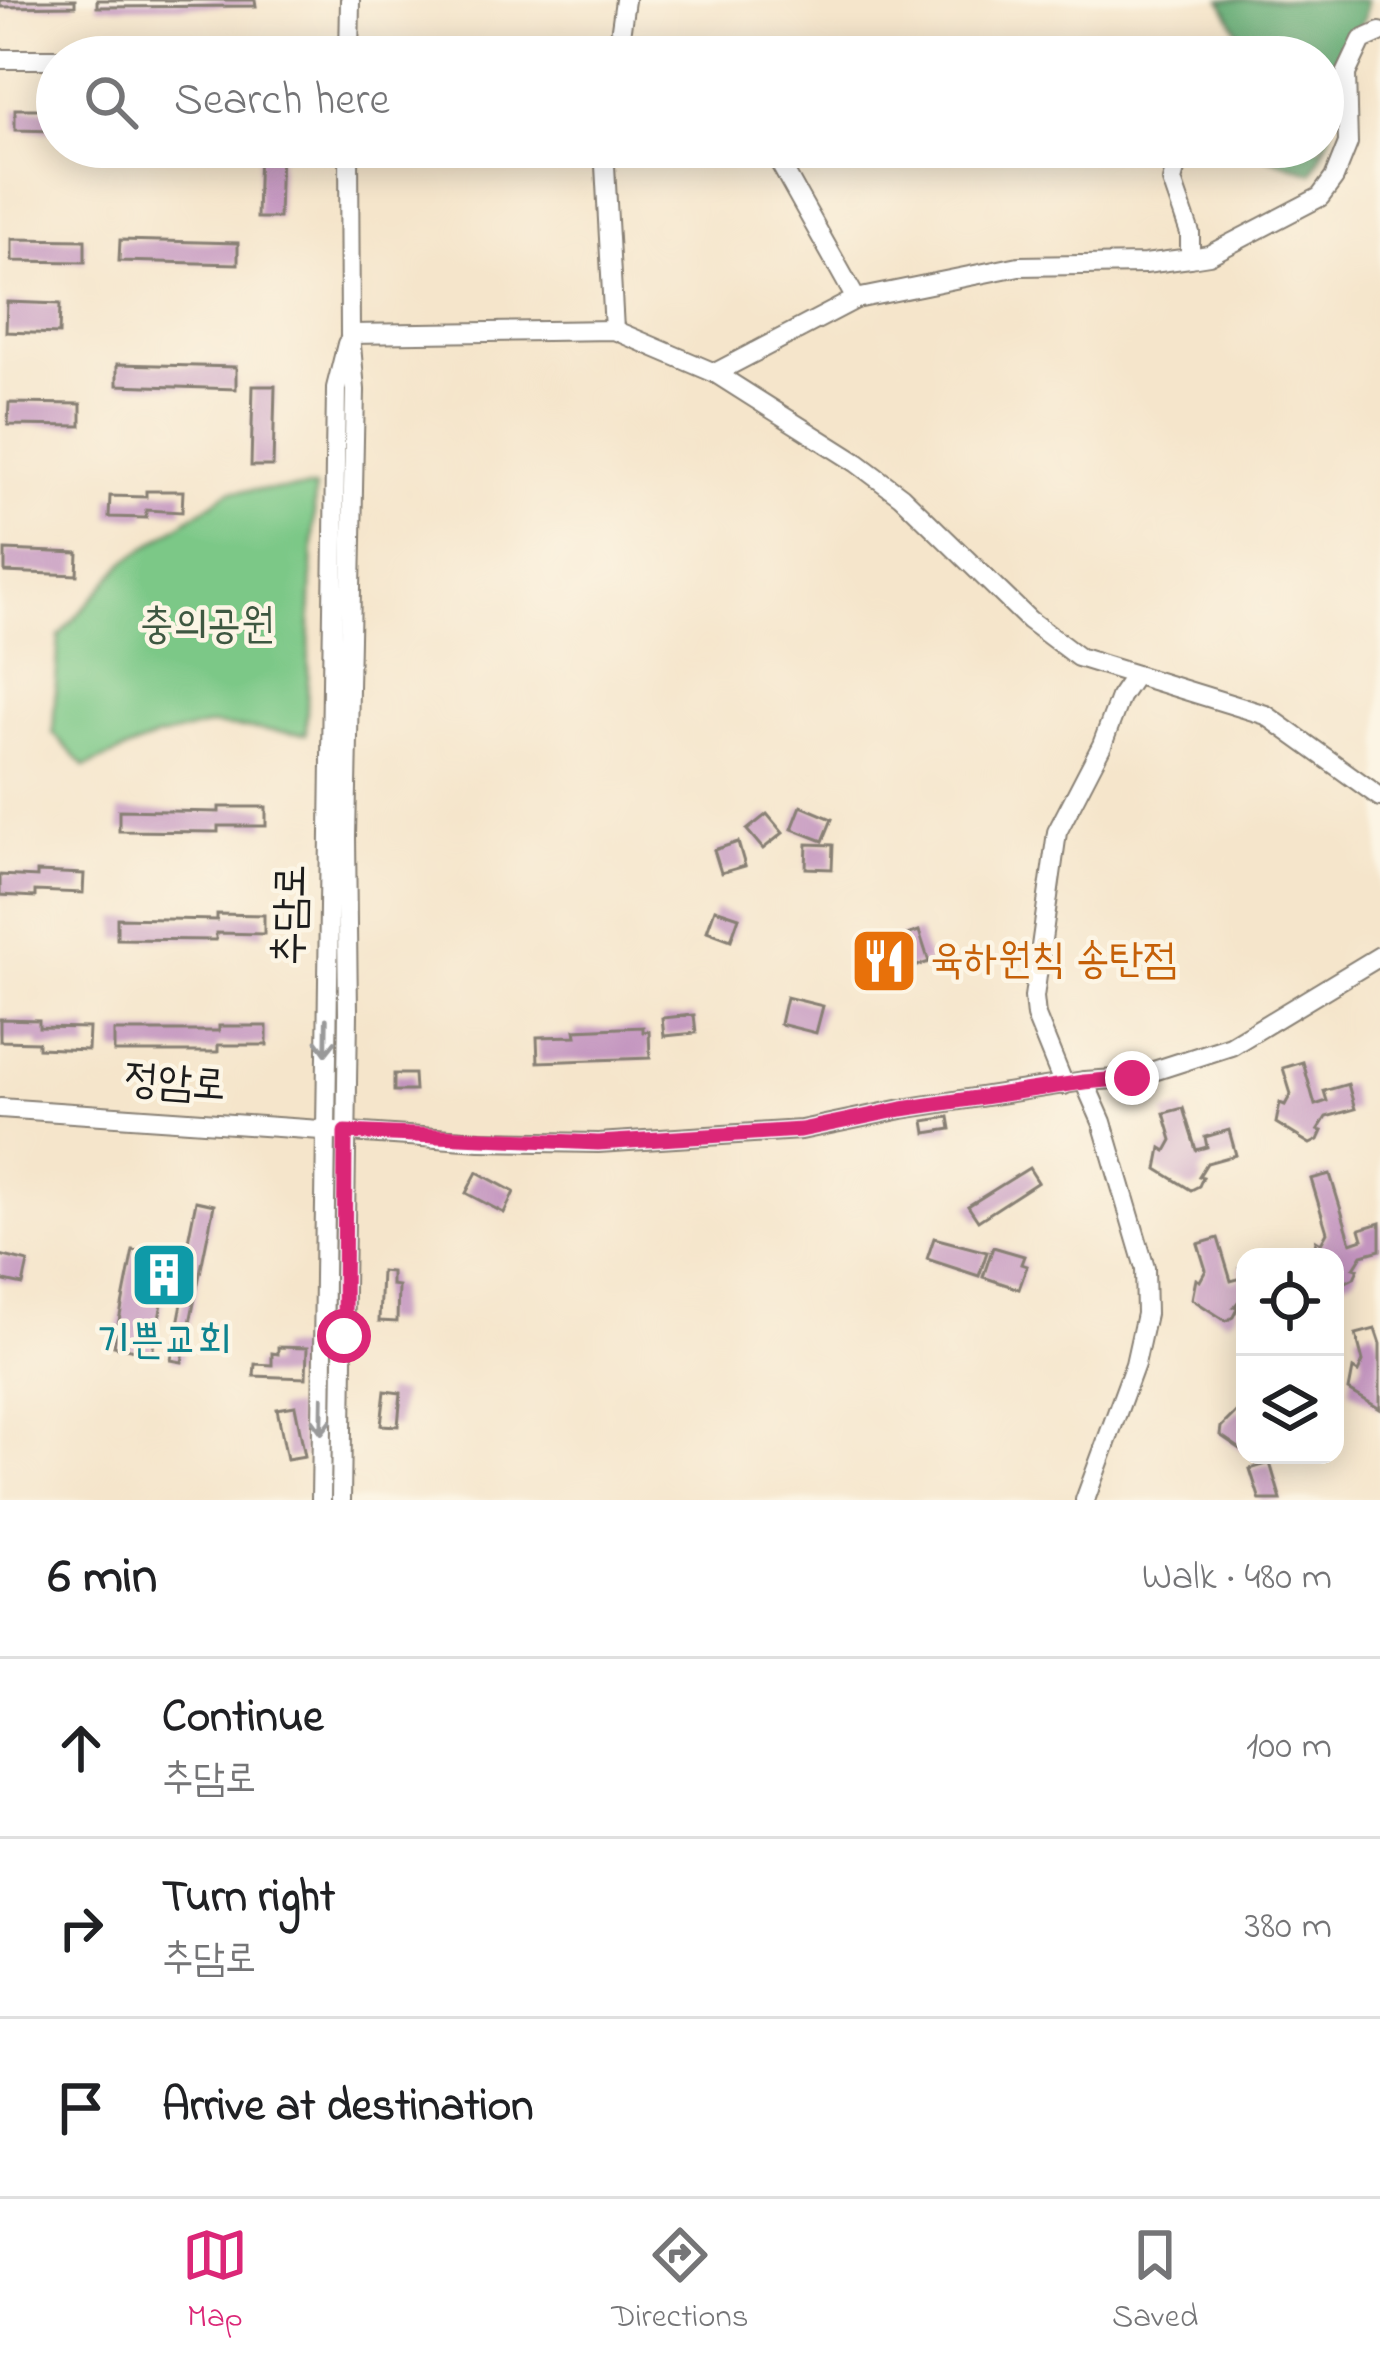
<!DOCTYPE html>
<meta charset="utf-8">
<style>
:root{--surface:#fff;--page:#f6f6f6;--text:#202124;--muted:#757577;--line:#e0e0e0;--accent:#db2777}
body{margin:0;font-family:"Indie Flower","Poor Story",sans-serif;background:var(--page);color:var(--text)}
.controls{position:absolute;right:36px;bottom:36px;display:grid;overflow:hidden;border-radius:24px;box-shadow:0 6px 30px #0003}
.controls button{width:108px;height:108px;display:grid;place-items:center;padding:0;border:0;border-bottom:3px solid var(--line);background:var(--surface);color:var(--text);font:60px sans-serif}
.stop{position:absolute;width:36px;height:36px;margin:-27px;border:9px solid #db2777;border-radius:50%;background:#fff}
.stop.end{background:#db2777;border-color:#fff;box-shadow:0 3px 12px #0008}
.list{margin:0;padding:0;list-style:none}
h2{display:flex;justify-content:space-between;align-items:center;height:156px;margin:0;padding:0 48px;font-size:51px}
h2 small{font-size:39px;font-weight:400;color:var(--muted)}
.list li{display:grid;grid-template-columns:78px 1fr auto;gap:36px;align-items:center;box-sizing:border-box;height:180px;padding:0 48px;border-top:3px solid var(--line)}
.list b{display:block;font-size:45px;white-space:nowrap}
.list p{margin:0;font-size:39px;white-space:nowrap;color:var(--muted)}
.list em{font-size:39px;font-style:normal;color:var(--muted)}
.icon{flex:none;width:66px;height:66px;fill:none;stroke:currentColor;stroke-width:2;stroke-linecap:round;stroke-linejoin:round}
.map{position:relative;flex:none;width:1380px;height:1500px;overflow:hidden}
.search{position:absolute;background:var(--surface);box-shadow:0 6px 30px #0003;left:36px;right:36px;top:36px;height:132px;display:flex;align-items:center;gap:30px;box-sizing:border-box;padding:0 42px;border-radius:66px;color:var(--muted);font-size:45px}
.sheet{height:696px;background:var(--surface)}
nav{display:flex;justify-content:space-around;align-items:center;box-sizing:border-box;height:168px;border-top:3px solid var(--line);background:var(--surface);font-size:33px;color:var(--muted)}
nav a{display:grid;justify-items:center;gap:6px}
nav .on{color:var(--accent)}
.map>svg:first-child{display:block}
</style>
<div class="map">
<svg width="1380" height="1500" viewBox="0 0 1380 1500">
<rect width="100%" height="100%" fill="#fcf5e5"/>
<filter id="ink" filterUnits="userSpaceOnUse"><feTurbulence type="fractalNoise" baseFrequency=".00833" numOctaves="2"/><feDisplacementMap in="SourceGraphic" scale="24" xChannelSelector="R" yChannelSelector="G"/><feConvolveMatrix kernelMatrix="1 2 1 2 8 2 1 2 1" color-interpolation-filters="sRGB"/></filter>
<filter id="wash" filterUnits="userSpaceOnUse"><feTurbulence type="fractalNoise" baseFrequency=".004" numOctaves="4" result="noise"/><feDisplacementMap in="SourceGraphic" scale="48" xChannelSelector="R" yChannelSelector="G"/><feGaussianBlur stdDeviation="2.7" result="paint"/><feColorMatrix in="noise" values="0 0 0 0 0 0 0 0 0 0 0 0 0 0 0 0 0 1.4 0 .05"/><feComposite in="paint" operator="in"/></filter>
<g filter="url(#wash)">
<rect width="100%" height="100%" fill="#f5e5cb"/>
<path fill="#7cc887" stroke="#4c7252" stroke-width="3" d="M315,488L306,734L211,725L155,738L85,767L53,733L59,636L125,562L230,491Z"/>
<path fill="#65ac74" stroke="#406448" stroke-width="3" d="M1221,0H1367L1364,20L1341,54L1334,80L1330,136L1312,173L1265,156L1261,147H1323V57H1238L1240,35Z"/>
<g id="blocks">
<g fill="#c394bf">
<path d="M0,0H75V6L0,7Z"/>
<path d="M97,0H255L256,6L97,7Z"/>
<path d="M15,109H57V131L15,130Z"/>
<path d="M259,147H281L279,218H257Z"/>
<path d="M12,239L85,240V262L12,261Z"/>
<path d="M120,240L238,243V264L119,261Z"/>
<path d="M7,302L60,304L59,334L6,332Z"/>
<path d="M117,364L236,367V389L117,385Z"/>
<path d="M253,386H275L273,466H251Z"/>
<path d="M9,403L81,404V426L8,425Z"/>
<path d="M146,491H183L182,512L146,510V518L109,517L110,496L146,497Z"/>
<path d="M5,550L78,553L77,575L5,572Z"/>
<path d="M801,806L832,819L823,841L792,829Z"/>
<path d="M219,807H266V826H218V832L119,831V810L219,812Z"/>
<path d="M767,814L783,833L763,849L747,830Z"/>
<path d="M738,842L745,866L721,873L714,850Z"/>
<path d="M807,844L833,845L832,869L806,868Z"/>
<path d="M37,872L84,874L83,893L35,891V897L0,895V875L37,877Z"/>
<path d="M715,909L739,917L731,940L707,931Z"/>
<path d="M217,914L264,915V934L216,933V940L117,939V918L217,920Z"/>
<path d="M919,931L929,962L869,982L859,951Z"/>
<path d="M786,997L823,1006L816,1033L780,1024Z"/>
<path d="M694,1015L696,1033L664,1036L662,1018Z"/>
<path d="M0,1019L39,1020V1027L89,1028L88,1050L38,1048V1042L0,1041Z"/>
<path d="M219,1026H267V1045H218V1052H114V1031H219Z"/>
<path d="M643,1027V1032L649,1031L650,1058L538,1062L537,1037L576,1036L575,1030Z"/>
<path d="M1303,1062L1315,1105L1327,1101L1324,1091L1348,1084L1355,1109L1326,1117L1318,1130L1322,1131L1318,1140L1310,1144L1276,1123L1280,1103L1285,1105L1291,1094L1283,1068Z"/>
<path d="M394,1074H414L415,1091H394Z"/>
<path d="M1183,1108L1196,1150L1207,1147L1205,1137L1229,1130L1236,1155L1207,1163L1199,1176L1203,1177L1199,1186L1191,1190L1157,1169L1161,1148L1166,1151L1172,1140L1164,1113Z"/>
<path d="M949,1117L951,1129L926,1133L924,1121Z"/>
<path d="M1029,1168L1038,1182L978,1221L968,1206Z"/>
<path d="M477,1172L514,1192L504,1213L466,1193Z"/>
<path d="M1330,1174L1351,1243L1363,1239L1360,1229L1380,1223V1250L1362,1255L1354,1268L1358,1269L1354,1278L1346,1282L1335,1275V1257H1313L1316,1240L1321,1243L1327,1232L1311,1179Z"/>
<path d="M196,1201L214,1205L182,1362L171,1360L184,1293L165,1289L152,1353L114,1346L133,1250L184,1261Z"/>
<path d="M934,1238L987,1252L979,1276L927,1259Z"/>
<path d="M1218,1238L1231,1281L1242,1278L1239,1268L1245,1266V1293L1234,1307H1238L1233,1317L1226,1321L1192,1299L1196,1279L1200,1281L1206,1270L1198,1244Z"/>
<path d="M993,1247L1024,1256L1021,1264L1027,1266L1019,1289L983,1277Z"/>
<path d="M0,1255L28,1262L23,1285L0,1280Z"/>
<path d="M381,1271L391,1272V1285L398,1286L397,1322L379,1321Z"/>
<path d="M1375,1329L1380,1344V1409L1349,1390L1353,1369L1358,1372L1363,1361L1356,1334Z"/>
<path d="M278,1347L307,1348L306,1378L254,1376L255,1364L272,1365V1353L278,1354Z"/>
<path d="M385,1391L401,1393L398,1426L381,1425Z"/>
<path d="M295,1406L305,1456L287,1459L277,1409Z"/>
<path d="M1238,1410L1245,1412V1452L1220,1435L1221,1427Z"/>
<path d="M1270,1463L1281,1500H1260L1250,1469Z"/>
</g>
</g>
</g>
<g filter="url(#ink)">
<use href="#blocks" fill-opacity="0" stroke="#888074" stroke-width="3"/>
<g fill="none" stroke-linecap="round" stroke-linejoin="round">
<defs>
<g id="minor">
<path d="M155,57L349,51"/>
<path d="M349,57L350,0"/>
<path d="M617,57L625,0"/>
<path d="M0,59H57"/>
<path d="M604,147L614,330"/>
<path d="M1190,258L1209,255L1320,197L1334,178L1348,143L1346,74L1362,40L1380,32"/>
<path d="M856,299L1019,266L1145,264L1190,258V233L1172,181L1181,147"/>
<path d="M350,334L614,330L715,373L857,463L901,496L1029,620L1078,657L1266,715L1380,797"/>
<path d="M715,373L856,299L771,147"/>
<path d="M1084,1081L1102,1122L1145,1268L1146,1314L1135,1364L1085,1500"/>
<path d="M1064,1085L1036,1016L1034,997L1057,832L1102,745L1120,697L1135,675"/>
<path d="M0,1108L480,1141L598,1143L801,1130L902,1109L1084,1081L1132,1078L1231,1046L1380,956"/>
<path d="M321,1500L336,388L347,344"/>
<path d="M341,1500L348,1013L346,837L355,390L350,334L349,147"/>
</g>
</defs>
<use href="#minor" stroke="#888074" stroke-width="22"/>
<use href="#minor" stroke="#fff" stroke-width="18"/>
</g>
<defs><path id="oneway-shaft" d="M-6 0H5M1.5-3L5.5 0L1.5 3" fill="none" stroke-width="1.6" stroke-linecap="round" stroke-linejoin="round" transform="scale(3)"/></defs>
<g stroke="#999">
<use href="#oneway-shaft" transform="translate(326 1037) rotate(91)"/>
<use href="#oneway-shaft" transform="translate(322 1416) rotate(91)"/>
</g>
</g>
<g fill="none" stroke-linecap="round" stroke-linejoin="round" filter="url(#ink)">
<path stroke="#db2777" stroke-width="15" d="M344,1336L345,1132L598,1143L801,1130L902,1109L1084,1082L1132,1078"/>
</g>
<defs>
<symbol id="restaurant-square" viewBox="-11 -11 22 22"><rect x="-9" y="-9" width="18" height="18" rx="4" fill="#e8710a" stroke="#fcf5e5"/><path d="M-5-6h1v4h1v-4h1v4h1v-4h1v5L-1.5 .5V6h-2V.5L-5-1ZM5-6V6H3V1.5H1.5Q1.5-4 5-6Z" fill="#fff"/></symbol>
<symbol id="building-square" viewBox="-11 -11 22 22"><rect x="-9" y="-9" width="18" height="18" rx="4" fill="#0f9aa8" stroke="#fcf5e5"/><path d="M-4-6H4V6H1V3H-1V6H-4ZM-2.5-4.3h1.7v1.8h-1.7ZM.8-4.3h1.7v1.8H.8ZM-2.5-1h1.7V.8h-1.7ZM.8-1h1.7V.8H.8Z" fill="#fff"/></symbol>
</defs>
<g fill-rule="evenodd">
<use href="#restaurant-square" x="846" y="923" width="76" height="76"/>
<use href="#building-square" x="126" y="1237" width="76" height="76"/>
</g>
<g text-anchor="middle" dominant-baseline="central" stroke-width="9" stroke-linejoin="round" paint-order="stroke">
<g font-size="42" fill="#3e5841" stroke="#fcf5e5">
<text x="207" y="626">충의공원</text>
</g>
<g font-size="42" fill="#1c1c1c" stroke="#fcf5e5">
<text transform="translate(292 915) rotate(-89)">추담로</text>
<text transform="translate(175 1084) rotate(4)">정암로</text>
</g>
<g font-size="42" fill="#c56008" stroke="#fcf5e5" text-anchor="start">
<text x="930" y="961">육하원칙 송탄점</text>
</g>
<g font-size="42" fill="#0d838f" stroke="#fcf5e5">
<text x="164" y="1342">기쁜교회</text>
</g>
</g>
</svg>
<div class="controls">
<button><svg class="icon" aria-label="locate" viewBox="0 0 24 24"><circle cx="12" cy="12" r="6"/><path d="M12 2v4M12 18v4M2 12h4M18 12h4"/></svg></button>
<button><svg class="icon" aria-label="layers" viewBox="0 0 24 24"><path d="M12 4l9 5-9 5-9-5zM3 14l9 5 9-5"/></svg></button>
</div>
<div class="stop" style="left:344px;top:1336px"></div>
<div class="stop end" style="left:1132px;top:1078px"></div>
<div class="search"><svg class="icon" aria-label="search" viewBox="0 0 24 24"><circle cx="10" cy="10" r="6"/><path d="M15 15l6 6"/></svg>Search here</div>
</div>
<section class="sheet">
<h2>6 min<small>Walk · 480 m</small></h2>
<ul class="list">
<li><svg class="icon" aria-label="ahead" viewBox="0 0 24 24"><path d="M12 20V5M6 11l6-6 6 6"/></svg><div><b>Continue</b><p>추담로</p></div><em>100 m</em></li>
<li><svg class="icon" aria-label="right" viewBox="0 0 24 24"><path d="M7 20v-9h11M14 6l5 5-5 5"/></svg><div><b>Turn right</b><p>추담로</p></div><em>380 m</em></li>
<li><svg class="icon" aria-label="arrive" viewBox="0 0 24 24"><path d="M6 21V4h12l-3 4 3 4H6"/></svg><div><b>Arrive at destination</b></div></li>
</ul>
</section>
<nav>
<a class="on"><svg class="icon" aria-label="map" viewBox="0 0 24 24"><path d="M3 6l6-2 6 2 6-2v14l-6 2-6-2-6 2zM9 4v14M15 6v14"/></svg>Map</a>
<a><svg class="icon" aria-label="directions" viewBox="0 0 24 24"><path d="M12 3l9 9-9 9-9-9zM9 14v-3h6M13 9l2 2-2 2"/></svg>Directions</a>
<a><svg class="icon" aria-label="saved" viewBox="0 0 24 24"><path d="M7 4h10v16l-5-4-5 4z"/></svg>Saved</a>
</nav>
